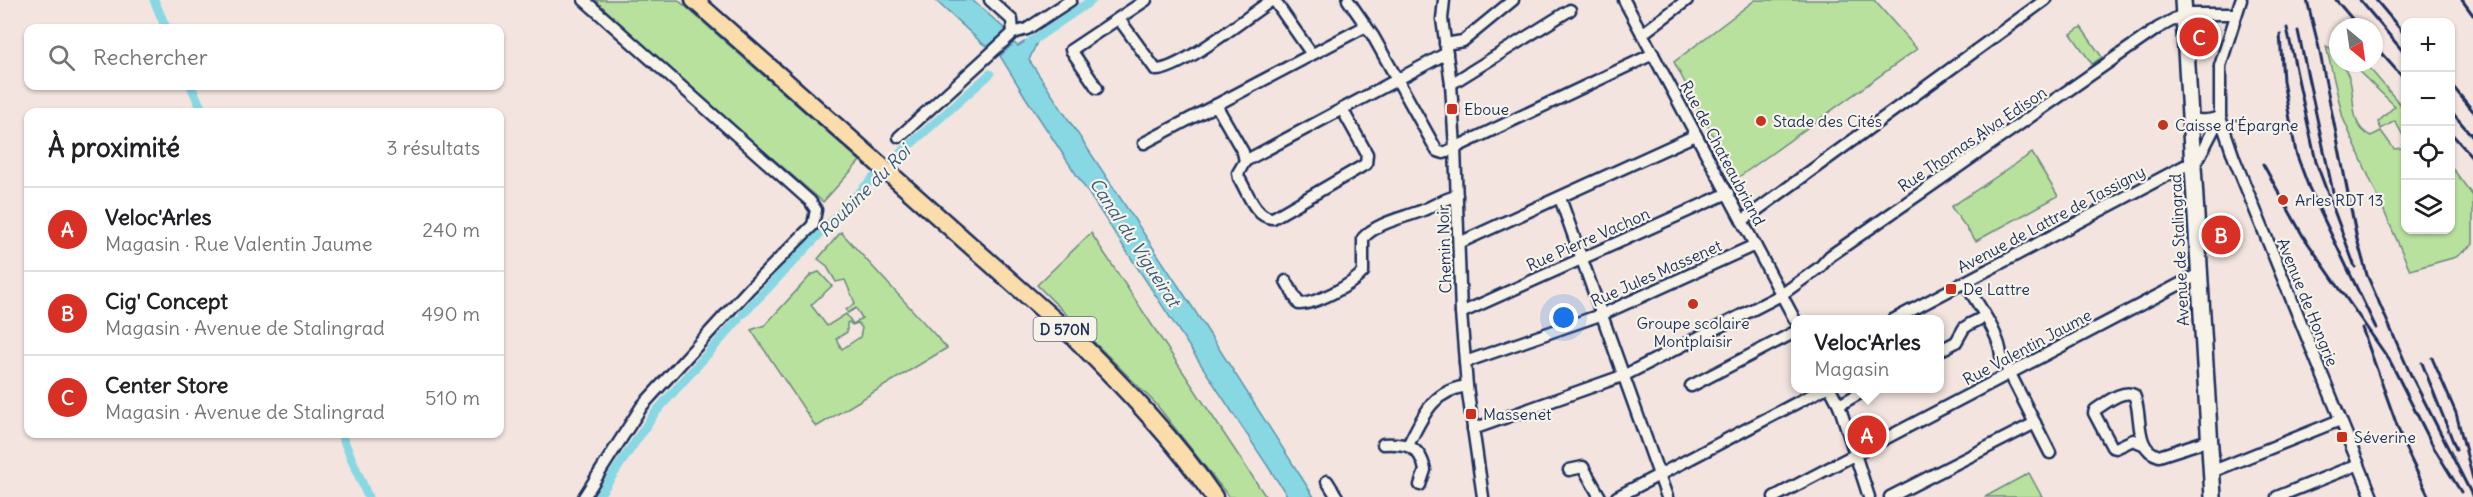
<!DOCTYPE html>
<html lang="fr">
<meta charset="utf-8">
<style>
:root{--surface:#fff;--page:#f2f2f2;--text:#202124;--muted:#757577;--line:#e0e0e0;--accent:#d93025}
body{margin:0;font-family:Delius,sans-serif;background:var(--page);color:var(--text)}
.controls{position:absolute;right:18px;top:18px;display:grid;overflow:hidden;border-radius:12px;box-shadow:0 2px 4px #0004}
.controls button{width:54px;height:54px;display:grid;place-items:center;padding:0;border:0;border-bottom:2px solid var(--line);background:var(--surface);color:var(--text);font:30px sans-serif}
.compass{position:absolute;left:2329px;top:18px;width:54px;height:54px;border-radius:50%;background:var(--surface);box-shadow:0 2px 4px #0004;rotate:151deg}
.you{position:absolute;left:1564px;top:318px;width:21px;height:21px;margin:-15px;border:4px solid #fff;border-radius:50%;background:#1a73e8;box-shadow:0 0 0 9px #1a73e833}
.badge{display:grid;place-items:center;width:39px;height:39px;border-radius:50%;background:var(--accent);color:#fff;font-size:20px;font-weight:700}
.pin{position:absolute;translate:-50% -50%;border:3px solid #fff;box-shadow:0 2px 6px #0006}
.popup{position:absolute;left:1791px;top:315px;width:153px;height:78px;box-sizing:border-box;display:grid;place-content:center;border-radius:12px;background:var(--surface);filter:drop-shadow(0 2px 4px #0005);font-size:20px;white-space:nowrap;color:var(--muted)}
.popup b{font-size:22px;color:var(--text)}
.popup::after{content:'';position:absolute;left:50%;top:100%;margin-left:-12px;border:12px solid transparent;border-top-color:var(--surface)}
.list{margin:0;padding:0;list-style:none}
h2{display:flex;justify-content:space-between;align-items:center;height:78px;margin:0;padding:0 24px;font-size:26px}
h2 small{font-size:20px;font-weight:400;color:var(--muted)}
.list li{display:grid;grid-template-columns:39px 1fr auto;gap:18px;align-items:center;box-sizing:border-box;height:84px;padding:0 24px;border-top:2px solid var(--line)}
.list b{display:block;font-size:22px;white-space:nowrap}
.list p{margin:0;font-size:20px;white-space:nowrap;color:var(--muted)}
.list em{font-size:20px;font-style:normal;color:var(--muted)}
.icon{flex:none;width:33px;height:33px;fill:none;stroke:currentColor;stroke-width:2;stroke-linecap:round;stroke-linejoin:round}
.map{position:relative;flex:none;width:2473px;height:497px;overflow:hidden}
.search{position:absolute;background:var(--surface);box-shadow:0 2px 4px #0004;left:24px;top:24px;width:480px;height:66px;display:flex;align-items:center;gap:15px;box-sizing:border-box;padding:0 21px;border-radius:12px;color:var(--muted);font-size:22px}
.panel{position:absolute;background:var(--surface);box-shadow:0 2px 4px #0004;left:24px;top:108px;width:480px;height:330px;border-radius:12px}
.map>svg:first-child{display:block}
</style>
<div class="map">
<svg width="2473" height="497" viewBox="0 0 2473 497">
<rect width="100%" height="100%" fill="#f3e4df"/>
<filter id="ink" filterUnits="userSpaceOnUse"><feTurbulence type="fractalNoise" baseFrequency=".0167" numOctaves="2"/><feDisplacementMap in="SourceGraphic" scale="12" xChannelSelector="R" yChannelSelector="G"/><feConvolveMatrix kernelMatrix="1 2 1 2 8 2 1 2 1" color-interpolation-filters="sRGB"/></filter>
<g filter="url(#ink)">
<g fill="#b8e19d" stroke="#6a887e" stroke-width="1.5" fill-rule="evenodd">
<path d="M595,0H678L860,161L823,202L681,79Z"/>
<path d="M1755,0H1874L1917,49L1736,179L1674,62Z"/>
<path d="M2081,27L2102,57L2092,64L2071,34Z"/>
<path d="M2326,46L2330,48C2337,58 2343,65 2348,75C2357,93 2347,126 2371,136L2381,131L2394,149L2402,148L2405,144L2406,230H2450L2451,166L2473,196V244L2456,257L2410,270L2343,118Z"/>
<path d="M2350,63H2365L2405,110V139L2395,121L2381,129L2378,122L2395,106Z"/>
<path d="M2032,153L2058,196L1976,241L1951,207Z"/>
<path d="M841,232L947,348L816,427L751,330L765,325L811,275L819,272L832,286L811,305L827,326L846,314L853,324L862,318L856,308L848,313L846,310L855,303L845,280L836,282L826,265L818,259ZM849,322L852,325L858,323L862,328L860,337L842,349L836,339L847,332V323Z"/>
<path d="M1091,233L1266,497H1229L1156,404L1037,285Z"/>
<path d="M2029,473L2042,497H1984H1985Z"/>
</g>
<g fill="#88d8e3" stroke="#5c94ae" stroke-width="1.5">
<path d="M935,0H972L1005,29L1006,34L992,48L983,44Z"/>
<path d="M1032,37H1037L1038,40L1029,60L1193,308L1314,497H1288L1026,98L1000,56L1014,43L1018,46Z"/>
</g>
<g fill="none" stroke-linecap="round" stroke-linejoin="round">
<g stroke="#88d8e3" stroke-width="9">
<path d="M154,0L166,28"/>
<path d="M1029,43L1092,0"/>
<path d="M191,86L203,112"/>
<path d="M743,314L877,174L990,74"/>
<path d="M341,434L368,497"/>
<path d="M598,497L654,414L738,320"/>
</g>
<defs>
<g id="minor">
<path d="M584,0L810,201L816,210L813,225L749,289L642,406L584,497"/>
<path d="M990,0L1012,20L1013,33"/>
<path d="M1274,0L1311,53"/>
<path d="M1348,0L1373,36L1437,151L1444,153L1653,54"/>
<path d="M1444,0L1442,19L1451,84L1455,148L1461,313L1467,386L1483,497"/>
<path d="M1624,0L1795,320"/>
<path d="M2241,0L2220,66V117L2234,158L2372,497"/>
<path d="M1119,19L1156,70C1181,70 1248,16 1272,0"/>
<path d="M1013,33L1027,29L1071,0"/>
<path d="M1642,34L1687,0"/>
<path d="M1445,44L1463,41L1513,0"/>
<path d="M1451,84L1570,10"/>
<path d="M1097,88L1071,50L1146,0"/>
<path d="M1216,105L1243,152L1245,161L1238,173L1239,178C1247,191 1256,219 1273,218L1366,164L1367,154L1342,109"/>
<path d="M2190,110L2194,119C2203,122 2211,120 2220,117"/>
<path d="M899,137L1013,33"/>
<path d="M1144,143L1366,26"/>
<path d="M1245,161L1447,53"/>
<path d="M2194,167L2220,117"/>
<path d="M1560,198L1667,497"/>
<path d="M1742,221L2045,0"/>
<path d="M1459,243L1696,135"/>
<path d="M1286,281L1299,304C1316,304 1352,285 1363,272V238C1377,223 1399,219 1418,212C1431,208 1442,199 1457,196"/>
<path d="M1965,282C1976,303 2000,333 2001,356L2050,453"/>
<path d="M1461,313L1728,193"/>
<path d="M1893,320L2192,162"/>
<path d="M1939,351L1956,342L1964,328L1970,324L1984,317"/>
<path d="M1465,362L1603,314L1755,245"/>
<path d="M1691,386L1795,332"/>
<path d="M1830,388L1839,405L1869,497"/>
<path d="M1839,405L1869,388"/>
<path d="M1473,429L1625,375L1781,295L1820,267L1830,256L2158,28L2184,14H2236"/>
<path d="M1383,444C1405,443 1420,445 1425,470L1420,485"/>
<path d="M2143,444L2133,440L2116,448L2112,447L2094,413L2095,410C2106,403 2122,389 2134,395C2143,414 2133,449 2159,456L2209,440"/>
<path d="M1408,445C1423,417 1431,391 1467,386"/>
<path d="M1569,470L1583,467L1600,497"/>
<path d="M2211,472L2340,420"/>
<path d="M1327,481L1337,497"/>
<path d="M1617,497L1825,388"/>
<path d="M1774,497L2199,274"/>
<path d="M1890,497L2035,423"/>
<path d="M2277,497L2359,464"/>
</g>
<path id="secondary" d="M2183,0L2213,497"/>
<path id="primary" d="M694,0L1076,339C1125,388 1174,439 1214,497"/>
</defs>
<use href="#minor" stroke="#1b2f5e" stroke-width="15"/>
<use href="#secondary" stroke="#1b2f5e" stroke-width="20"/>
<use href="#primary" stroke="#1b2f5e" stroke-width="21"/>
<use href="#minor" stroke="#f7f3e8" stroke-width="10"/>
<use href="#secondary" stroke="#f7f3e8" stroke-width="15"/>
<use href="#primary" stroke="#faddab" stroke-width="16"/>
<g stroke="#1b2f5e" stroke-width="3">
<path d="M2307,0L2319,48L2357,239L2367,275L2409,371L2473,497"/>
<path d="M2336,0L2359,27"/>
<path d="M2360,0L2406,55"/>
<path d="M2376,0L2406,36"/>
<path d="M2462,0L2473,15"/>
<path d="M2287,28L2316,162L2355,267"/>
<path d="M2298,31L2333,192"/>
<path d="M2280,34L2283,81L2296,153L2309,188L2376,328"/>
<path d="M2374,45L2406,81"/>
<path d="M2450,83L2473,111"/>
<path d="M2450,110L2473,137"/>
<path d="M2450,132L2473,158"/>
<path d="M2263,164L2303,236L2390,361L2434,448L2461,492"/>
<path d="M2362,328L2404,445L2429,497"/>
<path d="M2432,358L2456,413L2473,479"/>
<path d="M2422,363L2456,449"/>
</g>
</g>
</g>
<g fill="#c8321e" stroke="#f7f3e8" stroke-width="2">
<rect x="1446" y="103" width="12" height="12" rx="3"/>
<circle cx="1761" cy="121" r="6"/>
<circle cx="2163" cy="125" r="6"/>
<circle cx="2283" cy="200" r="6"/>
<rect x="1945" y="283" width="12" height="12" rx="3"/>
<circle cx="1693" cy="304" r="6"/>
<rect x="1465" y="408" width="12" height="12" rx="3"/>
<rect x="2336" y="431" width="12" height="12" rx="3"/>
</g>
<g text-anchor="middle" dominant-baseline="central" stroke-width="4.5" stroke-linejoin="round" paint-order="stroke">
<rect fill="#f7f3e8" stroke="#5d6a87" stroke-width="1.5" x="1033.5" y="317" width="63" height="24" rx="4.5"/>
<g font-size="15" font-weight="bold" fill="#1b2f5e">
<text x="1065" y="329">D 570N</text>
</g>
<g font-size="16" fill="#1b2f5e" stroke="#f7f3e8" text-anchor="start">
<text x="1464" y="109">Eboue</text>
<text x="1773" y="121">Stade des Cités</text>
<text x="2175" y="125">Caisse d'Épargne</text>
<text x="2295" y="200">Arles RDT 13</text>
<text x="1963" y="289">De Lattre</text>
<text x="1693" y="323" text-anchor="middle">Groupe scolaire<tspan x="1693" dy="18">Montplaisir</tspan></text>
<text x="1483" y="414">Massenet</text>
<text x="2354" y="437">Séverine</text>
</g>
<g font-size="16" fill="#1b2f5e" stroke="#f7f3e8">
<text transform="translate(1972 139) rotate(-34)">Rue Thomas Alva Edison</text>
<text transform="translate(1723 153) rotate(62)">Rue de Chateaubriand</text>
<text transform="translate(2051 219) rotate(-28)">Avenue de Lattre de Tassigny</text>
<text transform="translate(1588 239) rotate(-24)">Rue Pierre Vachon</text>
<text transform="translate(1444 249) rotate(-92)">Chemin Noir</text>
<text transform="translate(2179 250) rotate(-93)">Avenue de Stalingrad</text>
<text transform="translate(1656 273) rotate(-24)">Rue Jules Massenet</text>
<text transform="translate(2308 302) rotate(68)">Avenue de Hongrie</text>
<text transform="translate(2027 347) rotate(-28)">Rue Valentin Jaume</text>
</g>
<g font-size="18" font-style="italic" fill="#36597f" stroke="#f7f3e8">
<text transform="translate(864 191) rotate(-45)">Roubine du Roi</text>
<text transform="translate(1135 242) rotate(57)">Canal du Vigueirat</text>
</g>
</g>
</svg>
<div class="controls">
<button>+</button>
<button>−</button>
<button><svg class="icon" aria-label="locate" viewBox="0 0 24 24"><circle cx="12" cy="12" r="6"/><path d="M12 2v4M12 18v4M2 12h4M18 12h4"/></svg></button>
<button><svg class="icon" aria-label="layers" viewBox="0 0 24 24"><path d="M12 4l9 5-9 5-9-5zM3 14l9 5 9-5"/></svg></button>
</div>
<svg class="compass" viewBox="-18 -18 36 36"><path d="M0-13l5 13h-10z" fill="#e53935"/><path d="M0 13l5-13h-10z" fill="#757577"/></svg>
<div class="you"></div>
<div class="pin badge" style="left:1867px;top:435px">A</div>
<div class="popup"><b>Veloc'Arles</b>Magasin</div>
<div class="pin badge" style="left:2221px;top:235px">B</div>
<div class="pin badge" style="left:2199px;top:37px">C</div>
<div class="search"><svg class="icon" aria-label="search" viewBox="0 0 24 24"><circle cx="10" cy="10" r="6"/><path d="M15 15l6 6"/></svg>Rechercher</div>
<section class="panel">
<h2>À proximité<small>3 résultats</small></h2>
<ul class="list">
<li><span class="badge">A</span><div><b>Veloc'Arles</b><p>Magasin · Rue Valentin Jaume</p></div><em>240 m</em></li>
<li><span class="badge">B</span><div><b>Cig' Concept</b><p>Magasin · Avenue de Stalingrad</p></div><em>490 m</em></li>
<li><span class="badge">C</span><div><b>Center Store</b><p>Magasin · Avenue de Stalingrad</p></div><em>510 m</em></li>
</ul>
</section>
</div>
